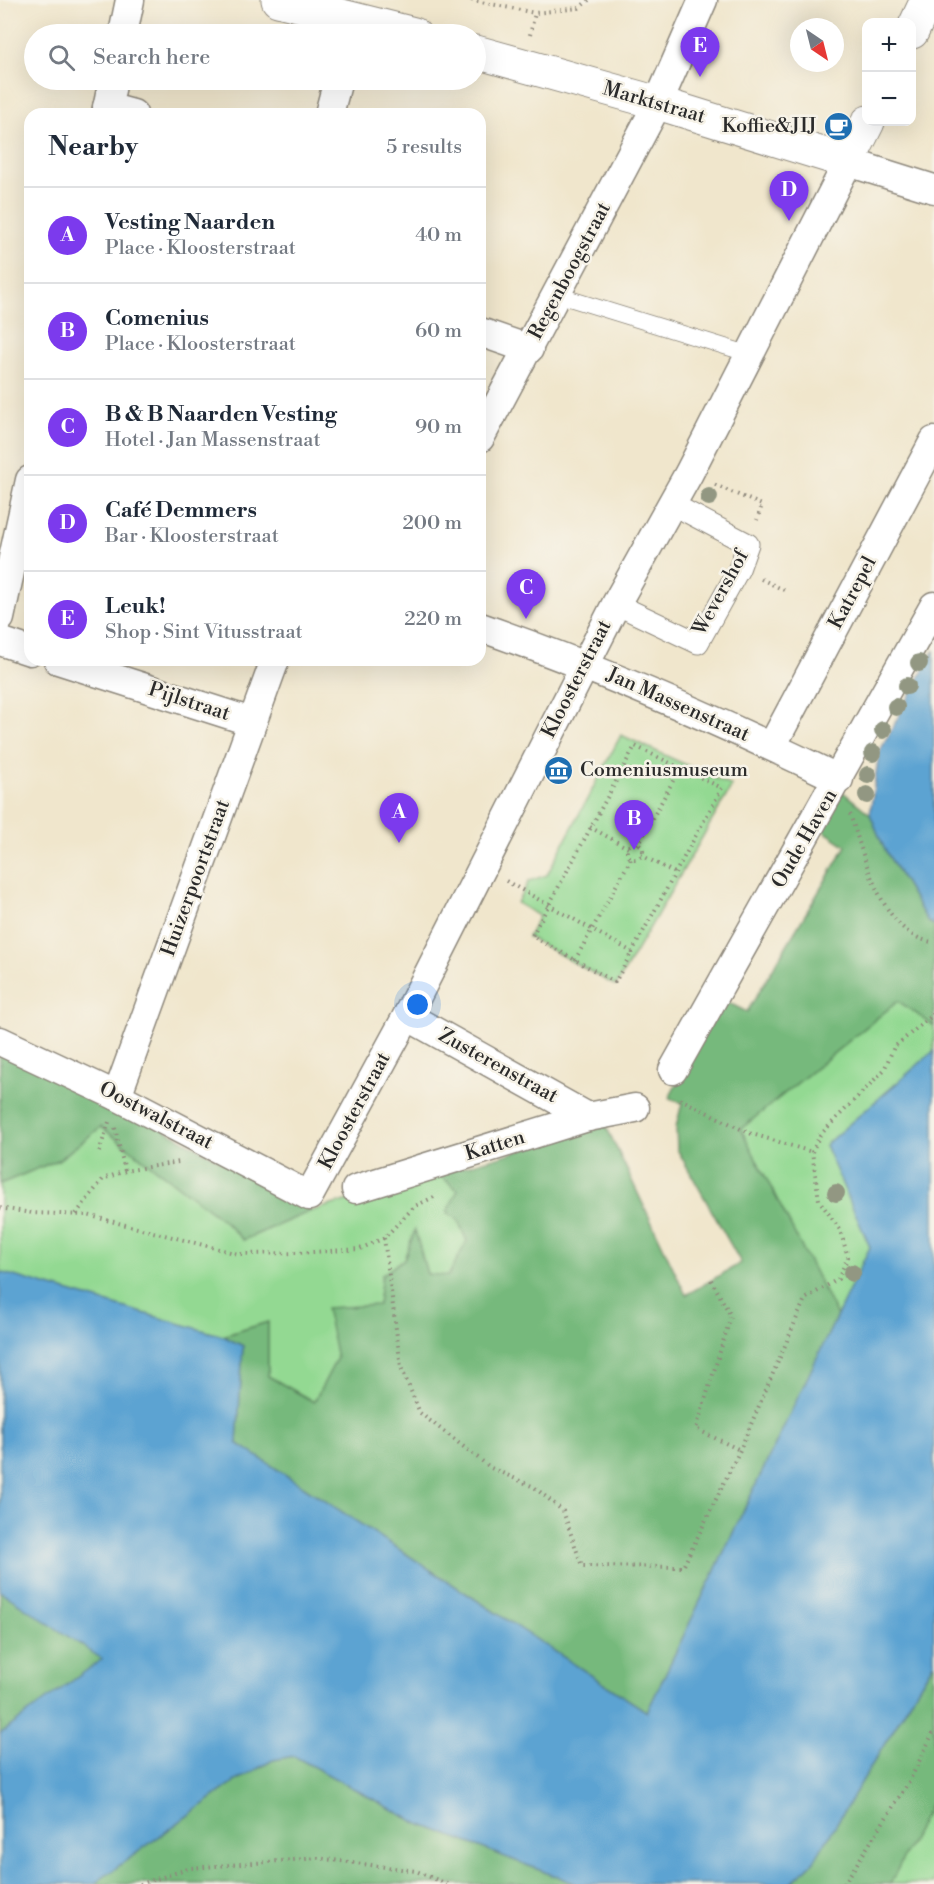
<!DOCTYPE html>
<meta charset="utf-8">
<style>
:root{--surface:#fff;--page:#f2f2f3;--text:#1f2937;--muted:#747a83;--line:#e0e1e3;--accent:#7c3aed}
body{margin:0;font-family:"Libre Bodoni",serif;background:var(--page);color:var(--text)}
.controls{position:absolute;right:18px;top:18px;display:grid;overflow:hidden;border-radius:12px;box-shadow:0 6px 24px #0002}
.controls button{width:54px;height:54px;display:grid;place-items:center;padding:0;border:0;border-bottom:2px solid var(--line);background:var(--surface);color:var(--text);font:30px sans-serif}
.compass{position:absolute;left:790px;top:18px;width:54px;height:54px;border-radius:50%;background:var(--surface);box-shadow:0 6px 24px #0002;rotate:145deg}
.you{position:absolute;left:418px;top:1005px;width:21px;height:21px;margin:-15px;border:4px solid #fff;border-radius:50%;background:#1a73e8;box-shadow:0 0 0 9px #1a73e833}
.badge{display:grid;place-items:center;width:39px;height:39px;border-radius:50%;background:var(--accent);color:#fff;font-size:20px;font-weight:700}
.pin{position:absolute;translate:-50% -50px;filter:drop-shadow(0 2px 3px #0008)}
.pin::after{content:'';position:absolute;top:32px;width:21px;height:18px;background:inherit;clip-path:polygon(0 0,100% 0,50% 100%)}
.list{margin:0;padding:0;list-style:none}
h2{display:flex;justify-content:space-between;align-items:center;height:78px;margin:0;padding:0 24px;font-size:26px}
h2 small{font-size:20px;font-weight:400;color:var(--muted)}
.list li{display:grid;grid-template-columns:39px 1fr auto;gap:18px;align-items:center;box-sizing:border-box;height:96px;padding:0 24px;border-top:2px solid var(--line)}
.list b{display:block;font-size:22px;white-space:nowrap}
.list p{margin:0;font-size:20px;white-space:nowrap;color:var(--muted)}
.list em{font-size:20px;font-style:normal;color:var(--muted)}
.icon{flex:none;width:33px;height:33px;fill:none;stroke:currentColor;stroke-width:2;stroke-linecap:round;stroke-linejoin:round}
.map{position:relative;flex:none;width:934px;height:1884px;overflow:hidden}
.search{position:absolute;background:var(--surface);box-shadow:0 6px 24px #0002;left:24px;top:24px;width:462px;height:66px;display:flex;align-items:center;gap:15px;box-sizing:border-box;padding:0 21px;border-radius:33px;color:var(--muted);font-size:22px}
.panel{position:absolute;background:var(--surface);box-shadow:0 6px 24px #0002;left:24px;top:108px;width:462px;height:558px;border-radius:18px}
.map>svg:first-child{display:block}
</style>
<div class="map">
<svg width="934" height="1884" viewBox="0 0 934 1884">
<rect width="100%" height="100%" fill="#f7f3e8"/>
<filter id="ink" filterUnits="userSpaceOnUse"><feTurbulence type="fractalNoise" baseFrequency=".0167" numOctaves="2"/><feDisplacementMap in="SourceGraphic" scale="12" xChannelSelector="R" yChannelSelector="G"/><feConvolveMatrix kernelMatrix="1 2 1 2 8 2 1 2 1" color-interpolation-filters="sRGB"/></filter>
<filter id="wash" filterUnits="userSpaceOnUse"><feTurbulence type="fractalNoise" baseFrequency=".008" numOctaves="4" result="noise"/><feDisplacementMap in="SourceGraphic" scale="24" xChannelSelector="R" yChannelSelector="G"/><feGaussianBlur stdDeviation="1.35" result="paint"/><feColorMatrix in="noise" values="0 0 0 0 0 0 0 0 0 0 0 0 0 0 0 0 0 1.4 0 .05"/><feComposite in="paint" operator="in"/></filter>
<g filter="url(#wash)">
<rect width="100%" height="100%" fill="#f0e6cc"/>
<g fill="#93d992" stroke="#5f825e" stroke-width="1.5">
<path d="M621,735L732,786L616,986L528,937L539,916L517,903L529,881L547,875Z"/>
<path d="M898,1001L934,1026V1051L825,1145L870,1247L837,1316L740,1129Z"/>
<path d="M101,1127L223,1220L243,1240L311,1211L438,1174L458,1190V1220L467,1241L448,1277L427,1274L415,1231L404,1259L382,1275L378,1305L337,1358L314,1402L268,1376V1322L223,1336L0,1272V1184L58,1160Z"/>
<path d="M934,1797V1884H890Z"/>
</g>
<g fill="#76b97c" stroke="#507254" stroke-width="1.5">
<path d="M843,792L870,814L884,848L928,922L934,925V1026L898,1001L741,1129L837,1316L647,1712L237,1443L243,1346L223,1336L268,1322V1376L314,1402L337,1358L326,1308L378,1305L382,1275L404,1259L415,1230L427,1274L448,1276L467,1241L458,1220L447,1212L458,1190L438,1174L606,1126L686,1295L741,1263L677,1149L676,1127L682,1103L669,1098L723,1000L747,1012L846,846L821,829Z"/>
<path d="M0,1049L122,1106L311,1211L243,1240L223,1220L101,1127L58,1160L0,1184Z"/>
<path d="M0,1591L103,1659L0,1734Z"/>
<path d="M934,1662V1797L890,1884H790L814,1861Z"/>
<path d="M294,1756L417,1823L576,1884H94L234,1782L273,1760Z"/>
</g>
<g fill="#5ca3d2" stroke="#44677e" stroke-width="1.5">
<path d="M934,650V925L928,922L884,848L870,814L879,753Z"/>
<path d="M934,1051V1662L814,1861L790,1884H576L417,1823L294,1756L273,1760L234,1782L94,1884H0V1734L102,1659L0,1591V1272L223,1336L243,1346L237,1443L647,1712L870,1247L825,1145Z"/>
</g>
</g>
<g filter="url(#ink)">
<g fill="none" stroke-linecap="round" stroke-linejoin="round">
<defs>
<path id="service" d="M558,295L749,354"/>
<path id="pedestrian" d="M616,604L698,643L739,569L748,544L672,504"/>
<g id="minor">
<path d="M123,34L130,0"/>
<path d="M107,107L133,114"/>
<path d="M106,114L113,80"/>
<path d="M329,114L338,80"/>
<path d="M480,332L529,349"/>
<path d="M480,438L658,103L703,0"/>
<path d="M0,618L30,480"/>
<path d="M480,627C603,670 722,722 839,779"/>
<path d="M0,641L30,651"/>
<path d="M58,660L252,722"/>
<path d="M772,746L934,441"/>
<path d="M407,1016L588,1117"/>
<path d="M0,1041L117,1096L309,1196L407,1016L616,604L689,473L848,162L934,189"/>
<path d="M673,1070L934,606"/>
<path d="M117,1096L275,660"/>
<path d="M356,1189L588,1117L635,1108"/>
</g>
<g id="tertiary">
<path d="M278,0L414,34"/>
<path d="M912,32L927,0"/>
<path d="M476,52L658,103L848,162L868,122"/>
</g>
</defs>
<use href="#service" stroke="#8e887c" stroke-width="17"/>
<use href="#pedestrian" stroke="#8e887c" stroke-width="23"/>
<use href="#minor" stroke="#8e887c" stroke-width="31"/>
<use href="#tertiary" stroke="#8e887c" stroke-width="35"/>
<g stroke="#8e887c" stroke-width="4" stroke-dasharray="1.5 4.5" stroke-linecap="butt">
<path d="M471,0L535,13"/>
<path d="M530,35L535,13L579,8L589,0"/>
<path d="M715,485L762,505L757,520"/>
<path d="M761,579L788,592"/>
<path d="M850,814C864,855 882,937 934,942"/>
<path d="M590,827L628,848"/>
<circle cx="635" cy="851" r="8"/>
<path d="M638,845L680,768"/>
<path d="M641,855L675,873"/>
<path d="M506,881L632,952L722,788L635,746L532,936L615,982L632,952"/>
<path d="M575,960L632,857"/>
<path d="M680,1099L749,1133L812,1152"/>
<path d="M115,1128L125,1171"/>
<path d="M99,1152L109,1122"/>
<path d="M0,1208L32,1213L87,1215L238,1254L298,1253L360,1249L384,1238L415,1206L434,1197"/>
<path d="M76,1214L103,1179L125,1171L179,1162"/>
<path d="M384,1238L401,1367L420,1413L491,1468L534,1487L563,1511L582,1566L683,1567L740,1450L805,1299L838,1279L848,1257L840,1230L819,1200L812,1152L820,1135L884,1070L894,1047L933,1015L934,1009"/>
<path d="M711,1280L731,1316L696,1429L740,1450"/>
<path d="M140,1884L191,1868L318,1858L416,1871L447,1884"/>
<path d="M844,1884L910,1780L934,1731"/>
</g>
<use href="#service" stroke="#fff" stroke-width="15"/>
<use href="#pedestrian" stroke="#fff" stroke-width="21"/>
<use href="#minor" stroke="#fff" stroke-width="28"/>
<use href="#tertiary" stroke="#fff" stroke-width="33"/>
</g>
<g fill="#929782">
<circle cx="709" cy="497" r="9"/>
<circle cx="919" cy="663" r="9"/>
<circle cx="907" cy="686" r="9"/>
<circle cx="896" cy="707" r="9"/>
<circle cx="883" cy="730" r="9"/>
<circle cx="873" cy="753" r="9"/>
<circle cx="868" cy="775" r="9"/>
<circle cx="867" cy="795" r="9"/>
<circle cx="836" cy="1193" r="9"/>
<circle cx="852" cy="1273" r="9"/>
</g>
</g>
<defs>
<symbol id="cafe-disc" viewBox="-11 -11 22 22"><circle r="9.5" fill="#1f6fb2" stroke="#f7f3e8"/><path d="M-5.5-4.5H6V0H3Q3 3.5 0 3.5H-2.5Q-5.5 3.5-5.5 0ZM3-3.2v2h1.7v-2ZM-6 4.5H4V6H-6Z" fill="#fff"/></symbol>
<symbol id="museum-disc" viewBox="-11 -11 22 22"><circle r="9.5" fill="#1f6fb2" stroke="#f7f3e8"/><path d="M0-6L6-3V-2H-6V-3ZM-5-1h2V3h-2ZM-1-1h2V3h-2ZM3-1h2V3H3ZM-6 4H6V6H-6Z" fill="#fff"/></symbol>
</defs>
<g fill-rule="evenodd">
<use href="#cafe-disc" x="822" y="110" width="33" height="33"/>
<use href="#museum-disc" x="542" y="754" width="33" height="33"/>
</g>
<g text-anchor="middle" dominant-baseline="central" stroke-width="5" stroke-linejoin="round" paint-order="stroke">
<g font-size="20" fill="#2b2b2b" stroke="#f7f3e8">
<text transform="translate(654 103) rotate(16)">Marktstraat</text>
<text transform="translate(570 271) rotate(-62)">Regenboogstraat</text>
<text transform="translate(721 593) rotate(-61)">Wevershof</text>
<text transform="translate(853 593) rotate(-62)">Katrepel</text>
<text transform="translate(577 679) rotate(-63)">Kloosterstraat</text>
<text transform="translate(189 702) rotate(18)">Pijlstraat</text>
<text transform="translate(678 705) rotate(24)">Jan Massenstraat</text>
<text transform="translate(805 839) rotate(-60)">Oude Haven</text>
<text transform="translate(196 878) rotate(-70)">Huizerpoortstraat</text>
<text transform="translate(498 1066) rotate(29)">Zusterenstraat</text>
<text transform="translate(355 1111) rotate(-62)">Kloosterstraat</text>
<text transform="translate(156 1116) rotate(27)">Oostwalstraat</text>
<text transform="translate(495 1146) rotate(-17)">Katten</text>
</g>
<g font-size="20" fill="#2b2b2b" stroke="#f7f3e8" text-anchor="end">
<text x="817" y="126">Koffie&amp;JIJ</text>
<text x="580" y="770" text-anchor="start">Comeniusmuseum</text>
</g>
</g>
</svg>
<div class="controls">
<button>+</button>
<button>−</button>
</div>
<svg class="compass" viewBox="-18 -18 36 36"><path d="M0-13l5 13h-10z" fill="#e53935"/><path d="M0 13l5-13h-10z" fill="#747a83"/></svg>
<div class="you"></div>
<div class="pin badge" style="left:399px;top:843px">A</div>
<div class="pin badge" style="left:634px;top:850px">B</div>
<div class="pin badge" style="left:526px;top:619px">C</div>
<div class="pin badge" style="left:789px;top:221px">D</div>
<div class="pin badge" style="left:700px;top:77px">E</div>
<div class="search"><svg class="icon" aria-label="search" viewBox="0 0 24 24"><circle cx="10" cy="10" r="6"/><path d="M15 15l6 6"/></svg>Search here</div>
<section class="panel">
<h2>Nearby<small>5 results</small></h2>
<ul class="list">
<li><span class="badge">A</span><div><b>Vesting Naarden</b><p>Place · Kloosterstraat</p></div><em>40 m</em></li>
<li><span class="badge">B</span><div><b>Comenius</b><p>Place · Kloosterstraat</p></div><em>60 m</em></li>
<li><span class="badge">C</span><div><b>B &amp; B Naarden Vesting</b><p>Hotel · Jan Massenstraat</p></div><em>90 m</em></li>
<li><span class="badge">D</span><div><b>Café Demmers</b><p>Bar · Kloosterstraat</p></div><em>200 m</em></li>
<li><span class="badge">E</span><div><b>Leuk!</b><p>Shop · Sint Vitusstraat</p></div><em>220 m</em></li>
</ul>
</section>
</div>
